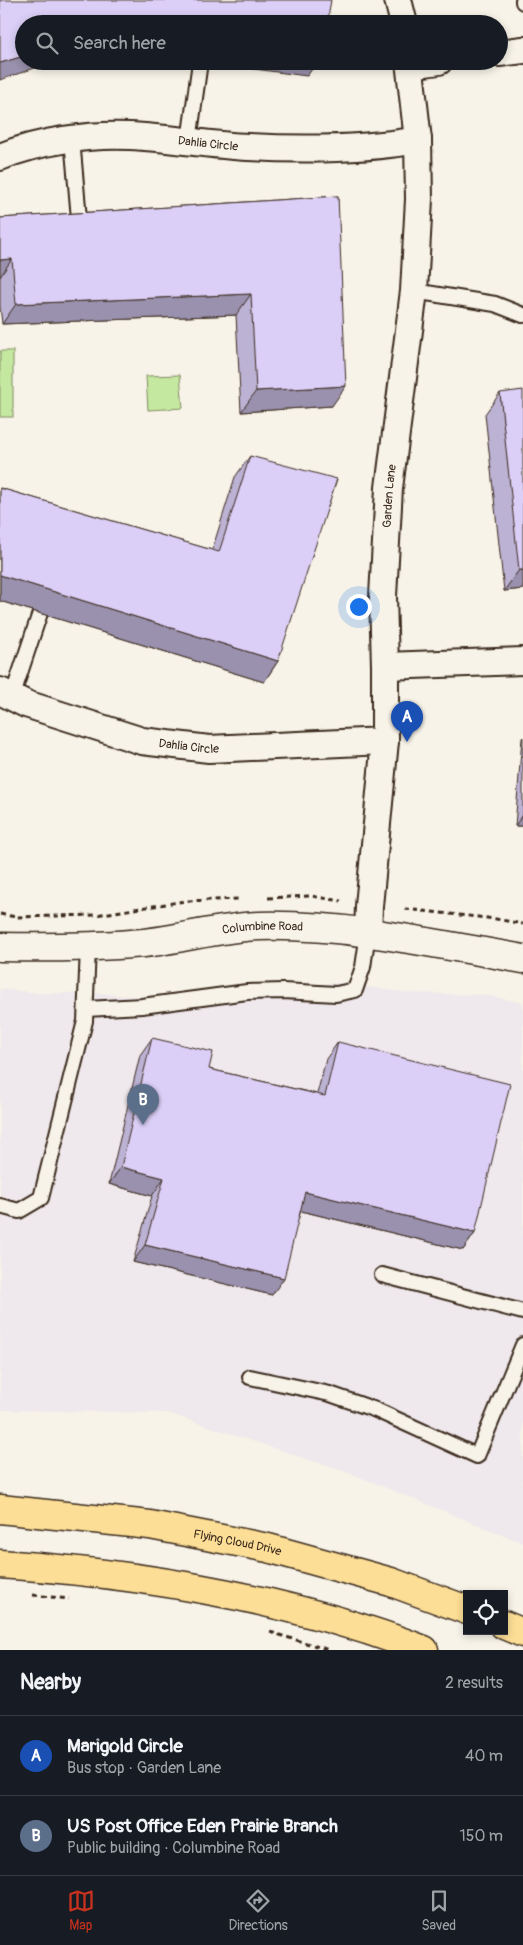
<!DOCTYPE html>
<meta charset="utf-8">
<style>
:root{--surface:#171b24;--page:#20242c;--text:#f1f3f6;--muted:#9ea1a6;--line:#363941;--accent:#c8321e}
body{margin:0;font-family:Pangolin,sans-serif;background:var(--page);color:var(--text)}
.controls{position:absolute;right:15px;bottom:15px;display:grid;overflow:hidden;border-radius:0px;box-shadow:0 2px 8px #0003}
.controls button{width:45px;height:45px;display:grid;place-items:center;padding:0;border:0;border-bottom:1px solid var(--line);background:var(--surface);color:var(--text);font:25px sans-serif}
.you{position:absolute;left:358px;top:606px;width:18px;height:18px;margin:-12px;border:4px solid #fff;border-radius:50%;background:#1a73e8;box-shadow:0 0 0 8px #1a73e833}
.badge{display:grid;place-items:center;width:32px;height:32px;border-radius:50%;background:var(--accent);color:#fff;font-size:16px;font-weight:700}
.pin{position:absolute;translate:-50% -41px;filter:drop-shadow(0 1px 2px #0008)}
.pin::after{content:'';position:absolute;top:26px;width:18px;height:15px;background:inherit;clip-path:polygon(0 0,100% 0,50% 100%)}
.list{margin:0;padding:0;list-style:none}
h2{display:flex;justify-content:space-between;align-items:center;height:65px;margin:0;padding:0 20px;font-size:21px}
h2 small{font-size:16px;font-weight:400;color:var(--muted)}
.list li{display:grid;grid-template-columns:32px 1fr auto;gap:15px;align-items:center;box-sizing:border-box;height:80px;padding:0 20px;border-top:1px solid var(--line)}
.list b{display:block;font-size:19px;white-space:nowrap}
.list p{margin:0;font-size:16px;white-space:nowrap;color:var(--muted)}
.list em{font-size:16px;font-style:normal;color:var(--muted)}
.icon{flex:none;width:28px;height:28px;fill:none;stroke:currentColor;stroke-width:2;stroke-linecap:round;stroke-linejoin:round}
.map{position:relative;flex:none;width:523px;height:1650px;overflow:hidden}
.search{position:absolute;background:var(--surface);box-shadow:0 2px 8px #0003;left:15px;right:15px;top:15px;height:55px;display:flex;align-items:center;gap:12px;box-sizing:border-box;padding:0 18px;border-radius:28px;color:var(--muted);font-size:19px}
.sheet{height:225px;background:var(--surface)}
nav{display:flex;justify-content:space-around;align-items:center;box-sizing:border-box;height:70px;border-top:1px solid var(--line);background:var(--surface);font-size:14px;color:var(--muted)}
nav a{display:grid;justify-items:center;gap:2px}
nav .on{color:var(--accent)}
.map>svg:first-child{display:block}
</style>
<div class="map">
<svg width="523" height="1650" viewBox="0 0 523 1650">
<rect width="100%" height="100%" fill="#f7f3e8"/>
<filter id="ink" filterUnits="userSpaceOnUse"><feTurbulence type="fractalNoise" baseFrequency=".02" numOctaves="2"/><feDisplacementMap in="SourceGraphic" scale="10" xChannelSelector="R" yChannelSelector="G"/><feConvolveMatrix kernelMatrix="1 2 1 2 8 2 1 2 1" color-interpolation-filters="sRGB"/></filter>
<g filter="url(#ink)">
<path fill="#efe8ec" d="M341,983L408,993L485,995L523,1003V1543L352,1474L168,1413L0,1410V989L39,993H101L168,1000L254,988Z"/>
<g fill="#c5e8a1" stroke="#808960">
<rect x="0" y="351" width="13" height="66"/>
<path d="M180,375L183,408L148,410L146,376Z"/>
</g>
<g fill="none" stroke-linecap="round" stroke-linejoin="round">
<defs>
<g id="lane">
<path d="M523,0V2"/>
<path d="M72,139L80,230"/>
<path d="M189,141L200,62"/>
<path d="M414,291L495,304L523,315"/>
<path d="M12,697L40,613"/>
<path d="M86,1009L142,1006L247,992L283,991L336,994L355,990L363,967L368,933"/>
<path d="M0,1206L19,1211L41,1198L85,1021L88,947"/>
<path d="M382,1275L523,1312"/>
<path d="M250,1377L330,1394L376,1410L477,1456L523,1345"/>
</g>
<g id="street">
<path d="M398,0L404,24"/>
<path d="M499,53L523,50"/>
<path d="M410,65L439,61"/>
<path id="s1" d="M0,157C38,141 90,134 130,136C170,138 209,145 248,147C305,150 362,150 418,140"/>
<path d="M385,666L523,661"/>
<path id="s2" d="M0,691L26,704L142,741L209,749L385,741"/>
<path id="s3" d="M368,933L369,906L385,741V666L383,596L389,488L414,291L419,199L418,140L409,61"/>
</g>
<g id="secondary">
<path id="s4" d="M0,947C48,948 96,947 144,943C183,939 221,927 260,926C348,924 436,944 523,959"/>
</g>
<g id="primary">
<path id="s5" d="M0,1509L150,1525L268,1548L391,1582L467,1610"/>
<path d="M0,1564C144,1574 289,1598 424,1650"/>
<path d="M504,1625L523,1633"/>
</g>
</defs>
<use href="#lane" stroke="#3b2a1e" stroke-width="18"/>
<use href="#street" stroke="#3b2a1e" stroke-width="30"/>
<use href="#secondary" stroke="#3b2a1e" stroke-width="31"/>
<use href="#primary" stroke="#3b2a1e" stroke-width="31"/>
<g stroke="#3b2a1e" stroke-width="3" stroke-dasharray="5 4" stroke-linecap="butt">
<path d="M268,898L311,896L341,901"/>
<path d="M405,909L496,919L523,924"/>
<path d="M0,914L16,917L96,915L185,901L240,899"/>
<path d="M33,1595L69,1599"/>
<path d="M270,1632L329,1650"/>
</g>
<use href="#lane" stroke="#f7f3e8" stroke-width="14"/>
<use href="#street" stroke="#f7f3e8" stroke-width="26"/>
<use href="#secondary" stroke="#f7f3e8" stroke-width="28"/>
<use href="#primary" stroke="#fcde96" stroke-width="28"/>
</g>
<g fill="#bcb2d4" stroke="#3b2a1e">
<path d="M338,196L332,406L241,412L236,315L2,324L0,306V218Z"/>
<path d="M500,393L523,589L504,591L485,414Z"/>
<path d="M250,456L278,661L264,682L0,601V488L212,550L235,477Z"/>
<path d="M523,737V826H515L522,738Z"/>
<path d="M152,1038L209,1069L317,1094L326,1059L338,1042L475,1233L463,1250L301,1211L272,1295L133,1262L152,1196L109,1184L140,1055Z"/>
</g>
<g fill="#9991ad" stroke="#3b2a1e">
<path d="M24,56V61H55L0,80V63Z"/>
<path d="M194,61H318L307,76Z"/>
<path d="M12,259L0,277V260Z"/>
<path d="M251,294L236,315L2,324L16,304Z"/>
<path d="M346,386L332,406L241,412L256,391Z"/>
<path d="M519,570H523V589L504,591Z"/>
<path d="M0,575L278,661L264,682L0,601Z"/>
<path d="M523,814V826H515Z"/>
<path d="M121,1167L164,1178L152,1196L109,1184Z"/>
<path d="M305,1192L475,1233L463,1250L293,1209Z"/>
<path d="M145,1245L284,1278L272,1295L133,1262Z"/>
</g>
<g fill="#dbcff7" stroke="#3b2a1e">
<path d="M0,0H331L327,24H24V56L0,63Z"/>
<path d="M338,196L346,386L256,391L251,294L16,304L12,259L0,260V218Z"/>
<path d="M523,390V570H519L500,393Z"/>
<path d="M250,456L337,479L278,661L0,575V488L219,552Z"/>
<path d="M152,1038L213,1052L209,1069L325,1096L338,1042L510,1084L475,1233L305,1192L284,1278L145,1245L164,1178L121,1167Z"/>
</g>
</g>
<g text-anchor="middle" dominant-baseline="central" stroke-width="4" stroke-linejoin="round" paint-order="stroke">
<g font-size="12" fill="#3b2a1e" stroke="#f7f3e8">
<text stroke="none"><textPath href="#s1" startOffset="211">Dahlia Circle</textPath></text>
<text stroke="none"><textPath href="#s3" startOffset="438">Garden Lane</textPath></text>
<text stroke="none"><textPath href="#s2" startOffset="198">Dahlia Circle</textPath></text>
<text stroke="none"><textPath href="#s4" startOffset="264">Columbine Road</textPath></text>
<text stroke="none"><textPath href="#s5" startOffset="240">Flying Cloud Drive</textPath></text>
</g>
</g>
</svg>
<div class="controls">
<button><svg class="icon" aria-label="locate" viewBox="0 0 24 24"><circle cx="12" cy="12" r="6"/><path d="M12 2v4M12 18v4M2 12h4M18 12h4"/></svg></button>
</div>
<div class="you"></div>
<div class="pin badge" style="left:407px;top:742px;background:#1a4fb4">A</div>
<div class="pin badge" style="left:143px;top:1125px;background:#5c6f8a">B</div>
<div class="search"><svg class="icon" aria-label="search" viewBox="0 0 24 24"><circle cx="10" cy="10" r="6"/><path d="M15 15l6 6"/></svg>Search here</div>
</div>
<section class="sheet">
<h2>Nearby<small>2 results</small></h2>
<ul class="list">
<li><span class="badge" style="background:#1a4fb4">A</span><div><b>Marigold Circle</b><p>Bus stop · Garden Lane</p></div><em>40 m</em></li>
<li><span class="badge" style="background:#5c6f8a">B</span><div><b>US Post Office Eden Prairie Branch</b><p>Public building · Columbine Road</p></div><em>150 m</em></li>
</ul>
</section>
<nav>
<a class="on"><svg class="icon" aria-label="map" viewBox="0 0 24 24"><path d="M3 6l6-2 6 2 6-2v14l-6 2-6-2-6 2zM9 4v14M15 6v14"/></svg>Map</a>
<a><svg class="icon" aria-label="directions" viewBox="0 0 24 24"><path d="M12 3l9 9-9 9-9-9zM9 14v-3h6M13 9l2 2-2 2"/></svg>Directions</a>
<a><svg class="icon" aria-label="saved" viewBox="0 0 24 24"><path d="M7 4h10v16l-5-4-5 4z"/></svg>Saved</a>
</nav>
